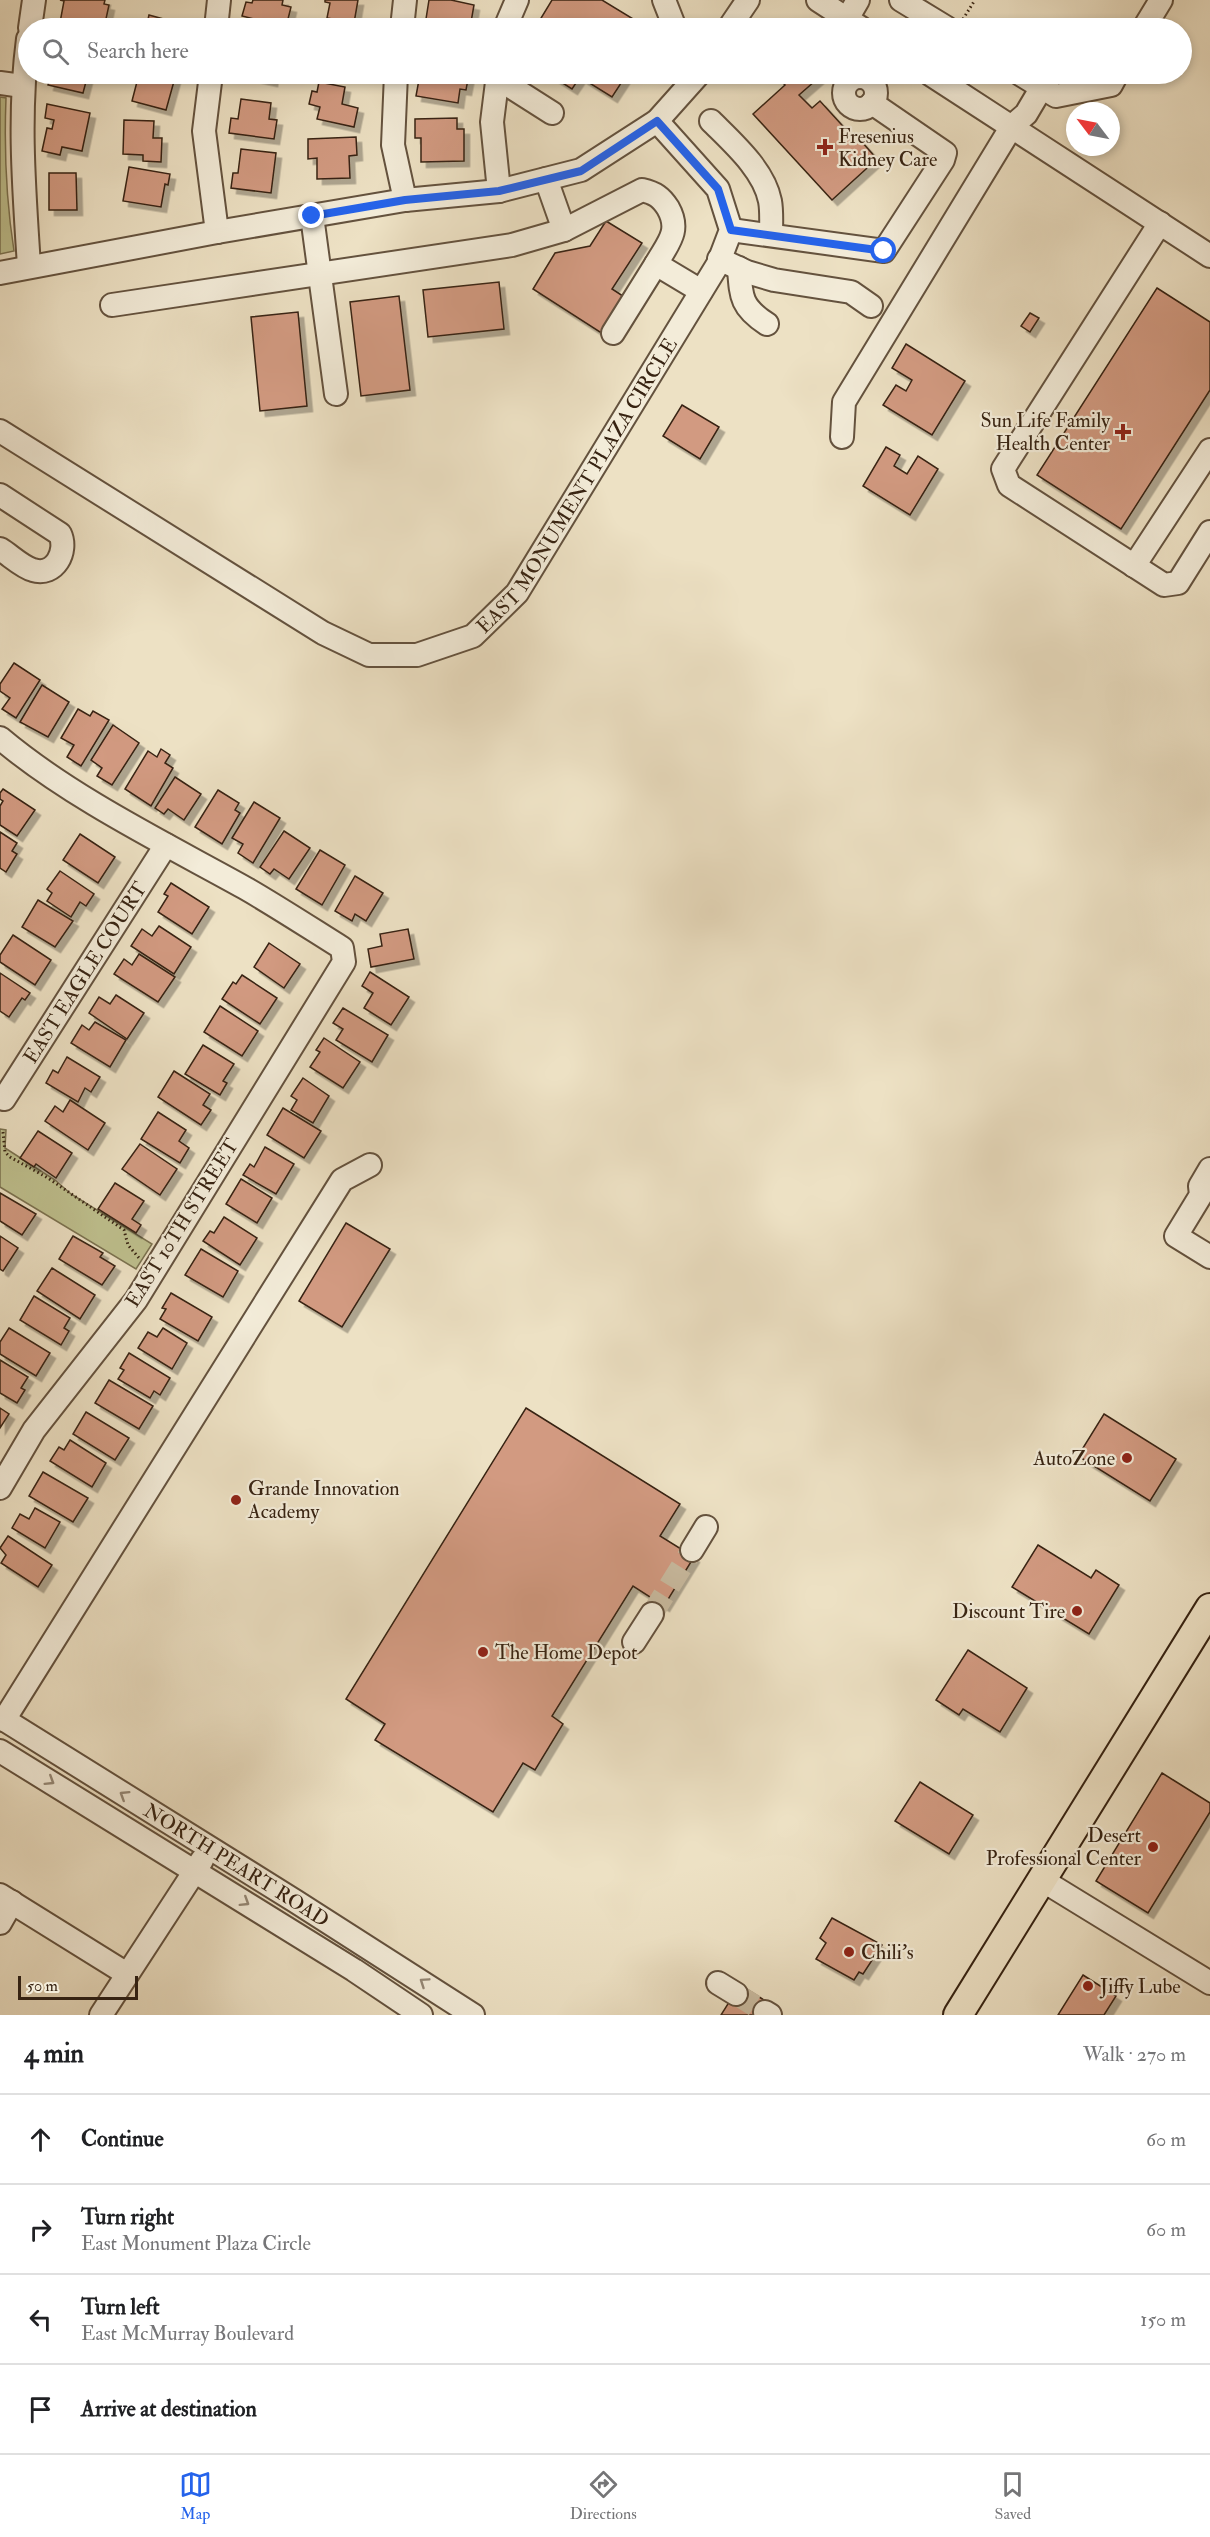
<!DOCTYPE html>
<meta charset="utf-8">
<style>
:root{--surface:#fff;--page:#f6f6f6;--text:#202124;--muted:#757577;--line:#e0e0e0;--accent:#2563eb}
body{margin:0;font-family:"IM FELL Double Pica",serif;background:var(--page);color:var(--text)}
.compass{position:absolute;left:1066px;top:102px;width:54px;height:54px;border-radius:50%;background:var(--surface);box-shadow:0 3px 9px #0003;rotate:302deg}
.scale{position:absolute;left:18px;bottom:15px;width:120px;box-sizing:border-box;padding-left:6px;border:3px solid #372312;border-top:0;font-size:16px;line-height:21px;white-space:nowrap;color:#372312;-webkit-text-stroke:4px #f3ecd9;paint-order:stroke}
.stop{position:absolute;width:18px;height:18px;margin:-14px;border:4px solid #2563eb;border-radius:50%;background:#fff}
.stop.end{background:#2563eb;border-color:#fff;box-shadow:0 2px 6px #0008}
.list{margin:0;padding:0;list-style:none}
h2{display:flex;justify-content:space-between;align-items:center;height:78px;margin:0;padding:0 24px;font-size:26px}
h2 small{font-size:20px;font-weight:400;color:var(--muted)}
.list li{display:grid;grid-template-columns:39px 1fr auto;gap:18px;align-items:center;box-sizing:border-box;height:90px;padding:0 24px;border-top:2px solid var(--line)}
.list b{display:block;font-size:22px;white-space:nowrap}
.list p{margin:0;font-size:20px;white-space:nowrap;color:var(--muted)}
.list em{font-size:20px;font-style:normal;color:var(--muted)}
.icon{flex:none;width:33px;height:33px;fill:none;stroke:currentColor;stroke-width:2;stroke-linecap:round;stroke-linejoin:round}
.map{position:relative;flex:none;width:1210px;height:2015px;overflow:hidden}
.search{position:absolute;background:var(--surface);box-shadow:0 3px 9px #0003;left:18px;right:18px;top:18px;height:66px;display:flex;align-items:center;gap:15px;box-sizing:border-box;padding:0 21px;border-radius:33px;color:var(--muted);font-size:22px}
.sheet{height:438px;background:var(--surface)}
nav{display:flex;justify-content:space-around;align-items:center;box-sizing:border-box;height:84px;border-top:2px solid var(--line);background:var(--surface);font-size:16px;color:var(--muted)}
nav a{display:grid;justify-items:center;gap:3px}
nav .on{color:var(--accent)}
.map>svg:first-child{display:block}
</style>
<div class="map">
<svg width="1210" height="2015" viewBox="0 0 1210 2015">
<defs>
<filter id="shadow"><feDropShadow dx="5.5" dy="5.5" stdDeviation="0" flood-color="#0004"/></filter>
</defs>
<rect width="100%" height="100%" fill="#ede1c4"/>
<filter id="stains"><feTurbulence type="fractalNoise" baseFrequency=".00333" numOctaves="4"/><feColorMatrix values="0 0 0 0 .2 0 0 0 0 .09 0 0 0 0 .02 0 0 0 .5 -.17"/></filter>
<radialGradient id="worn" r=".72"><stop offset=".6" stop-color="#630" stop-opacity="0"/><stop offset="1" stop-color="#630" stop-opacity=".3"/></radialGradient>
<g fill="#bfc18f" stroke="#7b7250" stroke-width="1.5">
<path d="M0,97L6,98C4,150 6,200 14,251L0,254Z"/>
<path d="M0,1129L6,1130L5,1148L55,1180L71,1194L152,1244L136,1269L0,1187Z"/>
</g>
<g fill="#d29a81" stroke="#372312" stroke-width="1.5" filter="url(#shadow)">
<path d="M60,0H105L104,4L109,5L104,28H59L64,1Z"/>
<path d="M253,0H283L282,5L291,7L286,27L242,16L246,2L252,3Z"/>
<path d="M325,0H358L354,23L327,18L330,3L325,2Z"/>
<path d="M429,0H451L474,5L470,28H432L433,21L426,19Z"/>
<path d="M552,0H602L648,28H535Z"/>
<path d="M149,15L182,24L181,28H146Z"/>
<path d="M51,74H88L83,93L48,85Z"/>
<path d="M139,74H176L166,110L132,101Z"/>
<path d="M240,74H273L272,81Z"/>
<path d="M420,74L432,76L433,74H469L466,90L460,89L458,103L416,96Z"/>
<path d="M551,74H627L612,97L580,77L572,89L550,75Z"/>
<path d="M775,74H823L799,95L812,108L820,101L851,135L854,133L877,159L832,200L753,114L785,85Z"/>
<path d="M319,82L345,87L342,104L358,108L354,127L317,119L320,107L309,104L312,91L317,92Z"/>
<path d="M241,99L271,103L269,119L277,120L274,139L229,133L231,118L238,119Z"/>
<path d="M47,104L90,113L82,151L62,147L60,155L42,151L47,128L52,129L54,120L45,118Z"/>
<path d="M457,118V129H464V161L421,162V138H415V119Z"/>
<path d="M124,120L154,121L153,138H162L161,162L143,161V155L123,154Z"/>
<path d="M356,137L357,155L349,156L350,178L317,179V158L308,159V139Z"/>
<path d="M241,149L276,153L271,193L231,188L233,173H238Z"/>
<path d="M129,167L170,174L168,185L165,184L161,207L123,201Z"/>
<path d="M49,173H76L77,210H49Z"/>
<path d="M606,221L642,243L612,289L626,298L603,334L533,289L555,253L590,246Z"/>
<path d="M499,282L504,329L428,337L423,290Z"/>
<path d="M1157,288L1210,322V390L1121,529L1037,475Z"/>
<path d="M399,296L410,390L361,396L350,302Z"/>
<path d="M298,312L307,406L260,411L251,317Z"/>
<path d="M1030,313L1039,318L1030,332L1021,326Z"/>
<path d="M906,344L965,381L932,435L883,405L896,385L906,391L912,380L892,368Z"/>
<path d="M682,405L719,427L700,459L663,436Z"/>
<path d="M886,447L900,455L894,466L907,474L918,456L938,469L910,515L863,486Z"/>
<path d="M14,663L40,680L16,718L2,709L10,698L0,691V684Z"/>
<path d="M42,685L69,702L48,737L20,722Z"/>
<path d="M78,709L90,716L93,711L109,720L81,766L67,757L74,745L61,738Z"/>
<path d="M113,725L139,743L112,785L97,776L102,768L91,760Z"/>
<path d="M161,749L170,755L165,763L173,768L151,806L125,789L148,751L157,757Z"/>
<path d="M175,777L201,794L184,820L168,809L164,814L155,808Z"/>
<path d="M3,789L35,810L17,836L0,825V806L3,801L0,799V793Z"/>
<path d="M218,790L239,803L235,810L240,813L222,844L195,827Z"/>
<path d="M254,802L280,818L253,863L238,853L243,844L232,838Z"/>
<path d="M284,831L310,848L289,879L274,869L270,874L260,867Z"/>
<path d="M0,832L17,843L12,851L17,854L6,872L0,868Z"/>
<path d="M80,834L115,857L98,883L63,860Z"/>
<path d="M320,850L345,865L322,905L296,889Z"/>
<path d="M60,871L94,894L86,906L80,902L71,917L47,901L52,893L47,889Z"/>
<path d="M355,876L383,893L366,921L355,914L352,921L335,911Z"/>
<path d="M171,883L209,907L192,934L158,912L168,896L164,894Z"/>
<path d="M38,900L73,921L55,947L22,927Z"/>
<path d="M159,926L191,947L174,974L131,946L142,929L152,936Z"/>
<path d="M408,929L414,959L371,967L368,949L382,946L380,934Z"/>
<path d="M13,935L51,960L35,985L0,962V955Z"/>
<path d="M269,943L300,964L284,988L254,967Z"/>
<path d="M139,954L175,977L158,1002L114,974L124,959L132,965Z"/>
<path d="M370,972L409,997L391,1025L364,1008L373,993L362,986Z"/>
<path d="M0,973L30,993L25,1000L22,998L9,1017L0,1011Z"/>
<path d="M242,975L277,998L260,1024L222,999L233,982L236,984Z"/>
<path d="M116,995L144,1013L127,1039L89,1013L99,997L110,1004Z"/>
<path d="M220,1006L258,1031L242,1056L204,1032Z"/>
<path d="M343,1008L388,1035L372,1062L336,1040L343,1029L333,1023Z"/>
<path d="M95,1022L126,1040L110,1067L71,1043L82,1025L89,1030Z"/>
<path d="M324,1038L360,1062L343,1088L310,1067L320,1052L316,1050Z"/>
<path d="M203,1045L234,1064L223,1081L227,1083L220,1095L185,1074Z"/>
<path d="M67,1057L100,1077L91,1092L85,1088L78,1102L46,1083L53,1070L58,1073Z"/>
<path d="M174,1071L210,1094L203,1105L211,1110L201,1125L158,1097Z"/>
<path d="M303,1078L329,1096L313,1123L291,1110L297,1100L291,1096Z"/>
<path d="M70,1100L105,1123L88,1150L45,1121L55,1106L63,1112Z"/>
<path d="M283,1108L321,1131L304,1158L267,1135Z"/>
<path d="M158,1112L186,1130L179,1141L189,1148L180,1163L141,1139Z"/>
<path d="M38,1131L72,1153L56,1178L36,1164L34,1167L20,1158Z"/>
<path d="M140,1144L177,1169L160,1195L122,1169Z"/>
<path d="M265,1147L294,1164L276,1194L243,1175L250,1164L254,1167Z"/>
<path d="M241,1179L272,1198L257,1223L226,1204Z"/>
<path d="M115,1183L144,1201L132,1219L141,1225L136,1233L98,1209Z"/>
<path d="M0,1193L36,1214L22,1235L0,1221Z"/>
<path d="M224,1217L257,1238L240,1265L203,1241L210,1231L214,1233Z"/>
<path d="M346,1223L390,1249L342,1327L299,1301Z"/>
<path d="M0,1236L18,1248L3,1271L0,1269Z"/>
<path d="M73,1236L103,1253L100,1257L115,1266L102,1285L59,1259Z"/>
<path d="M201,1249L238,1271L223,1297L185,1275Z"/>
<path d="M52,1268L95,1295L80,1319L37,1291Z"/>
<path d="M171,1293L212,1317L198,1341L160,1319L166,1309L162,1308Z"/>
<path d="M34,1296L70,1318L64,1328L69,1331L61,1345L20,1320Z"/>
<path d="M9,1328L50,1353L36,1376L0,1354V1342Z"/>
<path d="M163,1328L187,1343L172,1369L138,1348L148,1332L157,1337Z"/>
<path d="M129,1353L170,1378L160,1395L154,1391L150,1398L118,1379L124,1370L120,1368Z"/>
<path d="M0,1360L28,1377L21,1388L25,1390L17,1403L0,1393Z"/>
<path d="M109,1380L153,1406L139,1429L95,1403Z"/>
<path d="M0,1408L9,1414L0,1428Z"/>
<path d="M526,1408L680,1504L660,1536L694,1557L664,1606L633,1586L552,1716L563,1724L535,1770L523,1763L493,1812L375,1740L385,1724L346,1699Z"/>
<path d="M86,1412L129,1438L115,1460L73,1434Z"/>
<path d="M1104,1414L1176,1459L1150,1501L1078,1456Z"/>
<path d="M70,1440L106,1463L92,1487L50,1461L59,1447L64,1450Z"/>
<path d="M43,1472L88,1498L73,1522L29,1496Z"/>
<path d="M35,1508L60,1522L45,1548L12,1528L20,1514L29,1519Z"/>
<path d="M8,1536L52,1565L38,1587L1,1563L6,1555L0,1548Z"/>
<path d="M1038,1545L1091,1578L1096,1570L1119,1585L1089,1634L1012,1587Z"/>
<path d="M968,1650L1027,1688L1000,1732L963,1709L959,1715L936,1700Z"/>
<path d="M1162,1773L1210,1803V1812L1148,1913L1096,1881Z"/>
<path d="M920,1782L973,1815L949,1854L895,1821Z"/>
<path d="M832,1918L882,1945L863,1974L859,1972L854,1980L816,1959L826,1943L820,1938Z"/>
<path d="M1083,1975L1116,1996L1104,2015H1058Z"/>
<path d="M748,1990L764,2000L755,2015H721L731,1999L739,2005Z"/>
</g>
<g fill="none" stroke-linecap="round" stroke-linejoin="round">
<g stroke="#c9bba0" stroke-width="22" stroke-dasharray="22 11" stroke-linecap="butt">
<path d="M652,1614L692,1550"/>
<path d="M736,1994L765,2012"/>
</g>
<defs>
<g id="minor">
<path d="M664,0L675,28"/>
<path d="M818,0L861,28"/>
<path d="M901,0L947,28"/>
<path d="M847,19L858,0"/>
<path d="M30,28L34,0"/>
<path d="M216,28L219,0"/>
<path d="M402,28L405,0"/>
<path d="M505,28L517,0"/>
<path d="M729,28L748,0"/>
<path d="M1144,28L1161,0"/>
<path d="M28,39C18,115 24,189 29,266"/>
<path d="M211,74L204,131L217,232"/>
<path d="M396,74L393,145L405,200"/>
<path d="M498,74L492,122L499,191"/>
<path d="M930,74L1210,256"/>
<path d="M1020,74L1056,96L1111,85L1117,74"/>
<circle cx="860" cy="93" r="16"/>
<path d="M497,78L552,113"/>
<path d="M0,83L22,86"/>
<path d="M711,121C733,143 764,170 770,201C772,212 771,224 771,235"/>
<path d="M546,179L564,230"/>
<path d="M312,216L336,394"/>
<path d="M1160,223L1003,469L1009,485L1164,585L1178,583L1210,532"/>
<path d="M731,230L884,251L943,160L945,153L872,103"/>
<path d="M719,259L747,272L774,280L851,292L871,306"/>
<path d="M739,268C741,297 741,307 767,324"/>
<path d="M0,273L217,232L405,200L499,191L581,170L657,121L699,74"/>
<path d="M112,305L512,245L564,230L642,190C655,193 661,197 668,208C681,231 668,243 656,264L701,291"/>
<path d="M613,333L656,264"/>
<path id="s1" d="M0,431L323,633L369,655H417L473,636L517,593L718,264L731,230L718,189L657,121"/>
<path d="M842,437L844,402L1012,126L1026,114L1042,87"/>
<path d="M0,495L60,534C68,551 55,577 33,570C22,567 10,555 0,549"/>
<path d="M1134,566L1210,450"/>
<path d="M0,738C70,797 164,843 245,888C278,907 310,928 342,948L344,962L136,1300L34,1430L0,1488"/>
<path id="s2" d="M4,1099L166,845"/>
<path d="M1210,1169L1200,1186L1201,1195L1176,1236L1210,1257"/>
<path d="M692,1550L706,1527"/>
<path d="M634,1642L652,1614"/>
<path id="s3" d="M0,1717L295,1901L473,2015"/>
<path d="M4,1720L342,1180L370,1165"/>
<path d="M0,1751L354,1970L421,2015"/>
<path d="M1042,1880L1210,1983"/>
<path d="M0,1895L127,1974"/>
<path d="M0,1923L12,1902"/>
<path d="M718,1983L736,1994"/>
<path d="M765,2012L770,2015"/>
<path d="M101,2015L202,1860"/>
</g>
<path id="major" d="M958,2015L1210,1608"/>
</defs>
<use href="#minor" stroke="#64523e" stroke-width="26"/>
<use href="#major" stroke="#372312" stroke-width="32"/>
<g stroke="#372312" stroke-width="3" stroke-dasharray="1.5 3" stroke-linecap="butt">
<path d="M963,19L975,0"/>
<path d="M3,1132L5,1152L10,1157L48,1178L124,1230L128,1245L139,1258"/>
</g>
<use href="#minor" stroke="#f3ecd9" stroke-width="22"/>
<use href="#major" stroke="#ede1c4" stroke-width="28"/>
</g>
<defs><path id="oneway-chevron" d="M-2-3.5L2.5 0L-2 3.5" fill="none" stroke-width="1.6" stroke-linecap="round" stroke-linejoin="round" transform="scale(1.5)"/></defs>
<g stroke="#958876">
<use href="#oneway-chevron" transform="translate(50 1781) rotate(32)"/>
<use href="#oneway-chevron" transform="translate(124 1795) rotate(-148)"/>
<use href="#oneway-chevron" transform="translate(245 1902) rotate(32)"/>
<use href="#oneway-chevron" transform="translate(424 1982) rotate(-146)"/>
</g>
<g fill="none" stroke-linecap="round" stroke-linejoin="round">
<path stroke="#2563eb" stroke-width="8" d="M312,216L405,200L499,191L581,171L657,121L718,189L731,230L884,251"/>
</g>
<g fill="#8f2418" stroke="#f3ecd9" stroke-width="2">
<path d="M822 138h6v6h6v6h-6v6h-6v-6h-6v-6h6z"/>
<path d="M1120 423h6v6h6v6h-6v6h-6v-6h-6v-6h6z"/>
<circle cx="1127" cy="1458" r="6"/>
<circle cx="236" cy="1500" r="6"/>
<circle cx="1077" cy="1611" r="6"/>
<circle cx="483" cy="1652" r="6"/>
<circle cx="1153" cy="1847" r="6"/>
<circle cx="849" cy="1952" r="6"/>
<circle cx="1088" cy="1986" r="6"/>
</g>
<g text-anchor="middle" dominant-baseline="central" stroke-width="4.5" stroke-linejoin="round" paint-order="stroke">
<g font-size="20" fill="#372312" stroke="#f3ecd9" text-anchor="start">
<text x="838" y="136">Fresenius<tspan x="838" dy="23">Kidney Care</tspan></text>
<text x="1110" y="420" text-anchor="end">Sun Life Family<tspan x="1110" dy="23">Health Center</tspan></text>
<text x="1115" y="1458" text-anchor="end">AutoZone</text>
<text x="248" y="1488">Grande Innovation<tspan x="248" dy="23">Academy</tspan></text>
<text x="1065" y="1611" text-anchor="end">Discount Tire</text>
<text x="495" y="1652">The Home Depot</text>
<text x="1141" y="1835" text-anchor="end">Desert<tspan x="1141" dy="23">Professional Center</tspan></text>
<text x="861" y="1952">Chili's</text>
<text x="1100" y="1986">Jiffy Lube</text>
</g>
<g font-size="20" fill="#372312" stroke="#f3ecd9">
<text stroke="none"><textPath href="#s1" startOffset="723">EAST MONUMENT PLAZA CIRCLE</textPath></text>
<text stroke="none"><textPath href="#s2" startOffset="150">EAST EAGLE COURT</textPath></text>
<text transform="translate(182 1223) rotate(-58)">EAST 10TH STREET</text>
<text stroke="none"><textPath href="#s3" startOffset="279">NORTH PEART ROAD</textPath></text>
</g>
</g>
<rect width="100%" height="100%" filter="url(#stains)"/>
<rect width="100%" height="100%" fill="url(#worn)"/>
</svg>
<svg class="compass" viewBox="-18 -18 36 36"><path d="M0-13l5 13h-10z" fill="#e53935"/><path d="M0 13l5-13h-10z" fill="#757577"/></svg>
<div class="scale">50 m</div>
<div class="stop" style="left:884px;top:251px"></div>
<div class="stop end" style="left:312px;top:216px"></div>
<div class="search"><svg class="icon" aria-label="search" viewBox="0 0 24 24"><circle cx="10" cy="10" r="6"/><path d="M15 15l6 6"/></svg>Search here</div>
</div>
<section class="sheet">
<h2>4 min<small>Walk · 270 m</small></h2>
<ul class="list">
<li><svg class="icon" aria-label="ahead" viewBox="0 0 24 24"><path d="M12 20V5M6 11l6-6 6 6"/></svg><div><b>Continue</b></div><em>60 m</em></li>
<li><svg class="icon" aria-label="right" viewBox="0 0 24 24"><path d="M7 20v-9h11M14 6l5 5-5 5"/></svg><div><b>Turn right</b><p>East Monument Plaza Circle</p></div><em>60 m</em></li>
<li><svg class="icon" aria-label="left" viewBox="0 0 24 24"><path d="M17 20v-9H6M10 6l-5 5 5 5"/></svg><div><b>Turn left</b><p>East McMurray Boulevard</p></div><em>150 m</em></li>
<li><svg class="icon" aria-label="arrive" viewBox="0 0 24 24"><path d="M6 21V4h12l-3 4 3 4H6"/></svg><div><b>Arrive at destination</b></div></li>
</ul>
</section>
<nav>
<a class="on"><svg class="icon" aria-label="map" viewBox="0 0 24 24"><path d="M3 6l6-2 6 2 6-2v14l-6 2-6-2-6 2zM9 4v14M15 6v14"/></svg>Map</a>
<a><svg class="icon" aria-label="directions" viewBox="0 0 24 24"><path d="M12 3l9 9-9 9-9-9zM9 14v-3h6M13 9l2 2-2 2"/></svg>Directions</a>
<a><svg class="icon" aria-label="saved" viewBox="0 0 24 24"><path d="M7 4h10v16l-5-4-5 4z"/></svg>Saved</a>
</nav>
